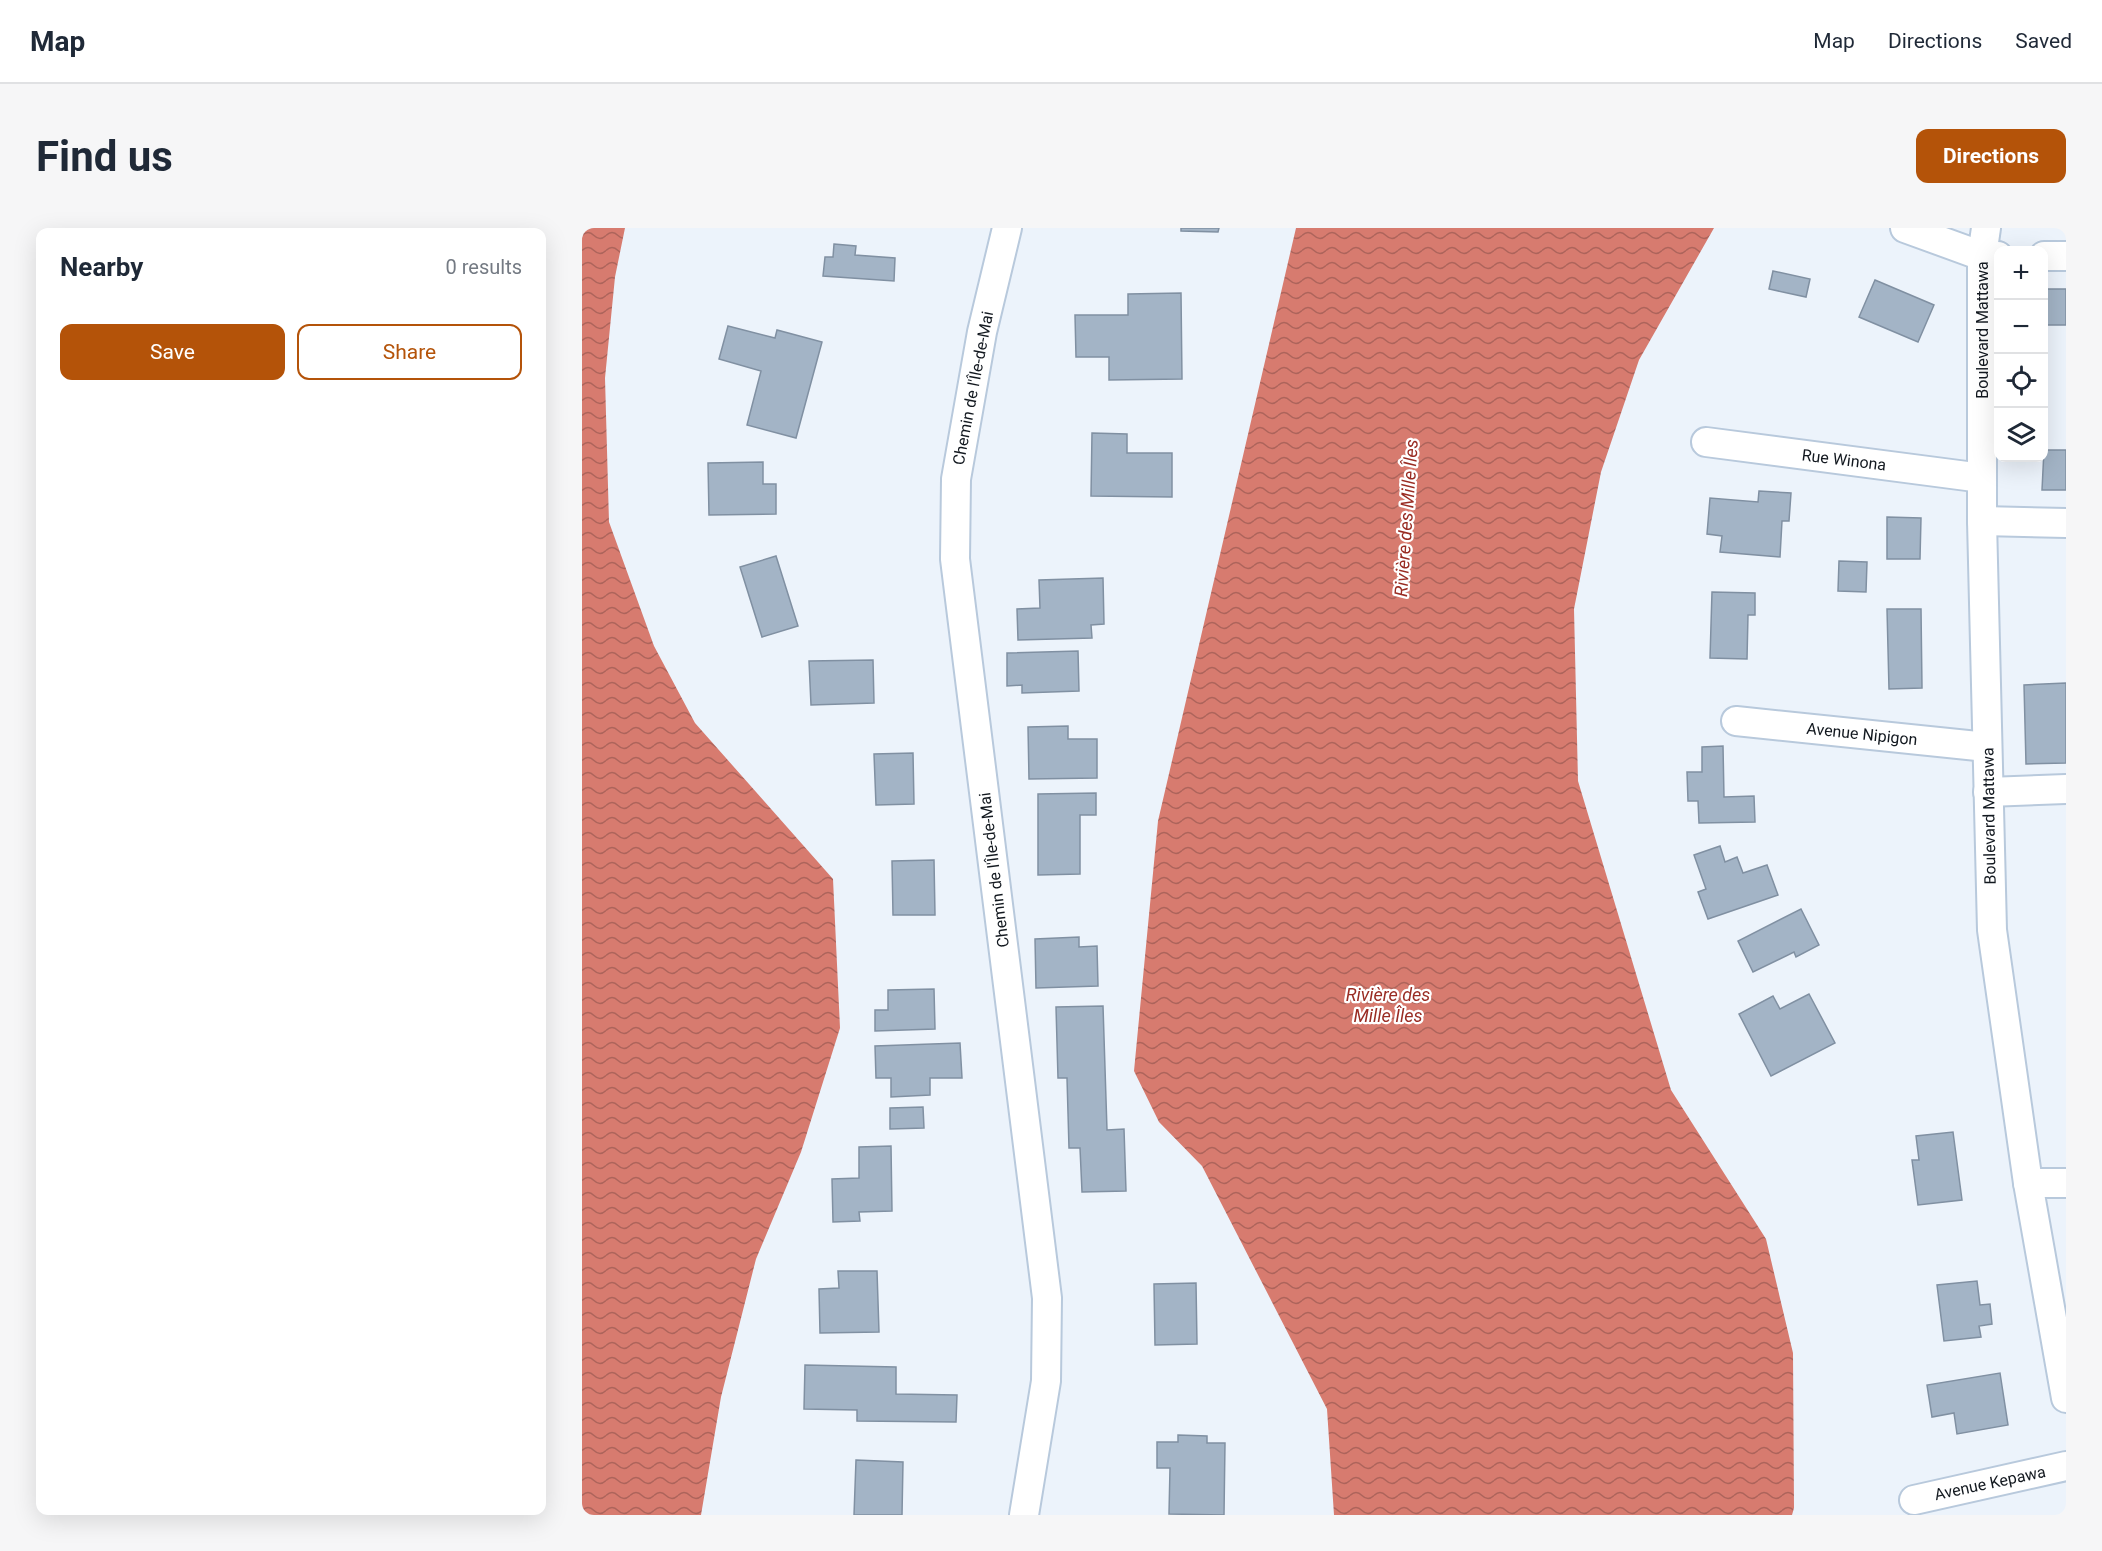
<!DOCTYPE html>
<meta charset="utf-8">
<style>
:root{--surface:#fff;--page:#f6f6f7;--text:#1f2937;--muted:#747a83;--line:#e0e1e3;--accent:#b45309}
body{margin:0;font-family:Roboto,sans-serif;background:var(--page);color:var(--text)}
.controls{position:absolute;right:18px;top:18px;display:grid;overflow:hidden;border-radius:12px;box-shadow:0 6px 24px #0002}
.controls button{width:54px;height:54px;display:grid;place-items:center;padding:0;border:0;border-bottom:2px solid var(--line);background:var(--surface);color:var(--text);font:30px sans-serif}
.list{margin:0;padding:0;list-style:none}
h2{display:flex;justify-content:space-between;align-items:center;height:78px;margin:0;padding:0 24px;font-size:26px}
h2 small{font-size:20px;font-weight:400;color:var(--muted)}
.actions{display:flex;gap:12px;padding:18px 24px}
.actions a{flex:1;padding:14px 0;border:2px solid var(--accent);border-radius:12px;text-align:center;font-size:21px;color:var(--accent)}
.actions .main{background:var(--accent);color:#fff}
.icon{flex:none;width:33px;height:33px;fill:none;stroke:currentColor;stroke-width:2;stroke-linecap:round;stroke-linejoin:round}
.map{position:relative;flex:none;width:1484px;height:1287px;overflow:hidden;border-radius:12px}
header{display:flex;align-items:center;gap:36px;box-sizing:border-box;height:84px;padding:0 30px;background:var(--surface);border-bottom:2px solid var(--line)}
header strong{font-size:28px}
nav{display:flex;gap:33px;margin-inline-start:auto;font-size:21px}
.intro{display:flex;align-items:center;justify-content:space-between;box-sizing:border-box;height:144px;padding:0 36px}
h1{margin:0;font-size:42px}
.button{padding:15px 27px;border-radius:12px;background:var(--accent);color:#fff;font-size:21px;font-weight:700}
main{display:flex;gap:36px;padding:0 36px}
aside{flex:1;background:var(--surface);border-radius:12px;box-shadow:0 6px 24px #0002}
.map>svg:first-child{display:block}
</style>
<header>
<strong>Map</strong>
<nav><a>Map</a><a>Directions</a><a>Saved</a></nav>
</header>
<div class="intro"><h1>Find us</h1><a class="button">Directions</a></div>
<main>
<aside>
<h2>Nearby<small>0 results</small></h2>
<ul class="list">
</ul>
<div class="actions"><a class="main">Save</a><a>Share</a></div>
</aside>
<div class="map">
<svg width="1484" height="1287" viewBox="0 0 1484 1287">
<defs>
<pattern id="water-waves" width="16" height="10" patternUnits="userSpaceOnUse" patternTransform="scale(1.5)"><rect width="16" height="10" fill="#d77b6f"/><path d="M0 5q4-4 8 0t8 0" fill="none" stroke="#ad645b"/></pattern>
</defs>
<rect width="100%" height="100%" fill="#ecf3fb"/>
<g fill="url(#water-waves)">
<path d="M0,0H43L33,49L23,150L27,294L72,418L113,495L251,651L258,800L219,924L174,1031L139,1169L119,1287H0Z"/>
<path d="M714,0H1132L1057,132L1019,244L992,381L996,553L1089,862L1184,1011L1211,1125L1212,1280L1210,1287H752L745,1181L620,938L577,894L552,843L576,593Z"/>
</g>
<g fill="#a3b4c6" stroke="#8090a2" stroke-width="1.5">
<path d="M599,0H637L636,4L599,3Z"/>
<path d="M252,16L274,18L273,27L313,30L312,53L241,48L243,29H251Z"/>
<path d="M1191,43L1228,51L1224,69L1187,61Z"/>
<path d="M1293,52L1352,77L1336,114L1277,89Z"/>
<rect x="1462" y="61" width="22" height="36"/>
<path d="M599,65L600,151L527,152V129H494L493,87H546V66Z"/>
<path d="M146,98L193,110L195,102L240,114L214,210L165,197L179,143L137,131Z"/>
<path d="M510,205L545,206V225H590V269L509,268Z"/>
<path d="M1462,222H1484V262H1460Z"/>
<path d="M181,234V256H194V286L127,287L126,235Z"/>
<path d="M1177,263L1209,265L1207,293H1200L1198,329L1138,324L1140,308L1125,306L1128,270L1176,274Z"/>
<path d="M1305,289L1339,290L1338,331H1305Z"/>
<path d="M194,328L216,398L180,409L158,339Z"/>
<path d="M1257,333L1285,334L1284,364L1256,363Z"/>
<path d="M521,350L522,396L509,397L510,410L436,412L435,381L458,380L457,352Z"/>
<path d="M1130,364L1173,365V387H1166L1165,431L1128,430Z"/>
<path d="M1305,381H1339L1340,460L1307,461Z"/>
<path d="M496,423L497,463L440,465V457L425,458V425Z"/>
<path d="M291,432L292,475L229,477L227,433Z"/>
<path d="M1484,455V535L1444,536L1442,457Z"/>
<path d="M486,498V511H515V550L447,551L446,499Z"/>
<path d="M1141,518L1142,569L1172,568L1173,594L1117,595L1116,573H1106L1105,544H1120V519Z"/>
<path d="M331,525L332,576L294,577L292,526Z"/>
<path d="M514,565V587H498V646L456,647V566Z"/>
<path d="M1138,618L1143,634L1155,629L1161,645L1185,637L1196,667L1126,691L1116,664L1124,661L1112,627Z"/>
<path d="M352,632L353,687H311L310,633Z"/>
<path d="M1219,681L1237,717L1214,729L1212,724L1171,744L1156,713Z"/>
<path d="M497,709V719L515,718L516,758L454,760L453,711Z"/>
<path d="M352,761L353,801L293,803V782H306V762Z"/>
<path d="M1227,766L1253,815L1189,848L1157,786L1191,768L1198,781Z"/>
<path d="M521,778L525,902L542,901L544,963L500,964L498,920H487L485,850H476L474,779Z"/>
<path d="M378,815L380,850H348V867L309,869V850H294L293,818Z"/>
<path d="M341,879L342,900L308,901V880Z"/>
<path d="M1371,904L1380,972L1336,977L1330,932H1337L1334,908Z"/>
<path d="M309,918L310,983L277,984L278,993L251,994L250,951L277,950V919Z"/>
<path d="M256,1043H295L297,1104L238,1105L237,1061L257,1060Z"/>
<path d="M1395,1053L1398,1077L1408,1076L1410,1096L1397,1098L1399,1109L1362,1113L1355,1057Z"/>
<path d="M614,1055L615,1116L573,1117L572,1056Z"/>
<path d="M223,1137L314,1139V1166L375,1167L374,1194L275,1193V1182L222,1181Z"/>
<path d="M1418,1145L1426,1197L1375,1206L1372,1185L1350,1189L1345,1157Z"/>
<path d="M596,1207L625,1208V1215H643L642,1287L587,1286L588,1240H575V1214H596Z"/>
<path d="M274,1232L321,1234L320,1287H272Z"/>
</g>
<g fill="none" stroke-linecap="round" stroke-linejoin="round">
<defs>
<g id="minor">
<path d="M425,0L400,104L374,251L373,331L465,1070L464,1153L442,1287"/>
<path d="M1323,0L1400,28H1416"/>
<path d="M1404,0L1400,28V293L1410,702L1446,955L1484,1170"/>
<path d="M1462,28H1484"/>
<path d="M1124,214L1400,250"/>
<path d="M1400,293L1484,295"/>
<path d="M1154,493L1405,519"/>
<path d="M1406,564L1484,561"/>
<path d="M1446,955H1484"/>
<path d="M1332,1272L1484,1238"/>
</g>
</defs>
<use href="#minor" stroke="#b8c9dc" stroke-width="32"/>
<use href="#minor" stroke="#fff" stroke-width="28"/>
</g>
<g text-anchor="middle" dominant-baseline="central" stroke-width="4.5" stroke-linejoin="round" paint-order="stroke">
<g font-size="16" fill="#12181f" stroke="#fff">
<text transform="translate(1400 102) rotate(-90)">Boulevard Mattawa</text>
<text transform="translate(391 160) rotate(-79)">Chemin de l'Île-de-Mai</text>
<text transform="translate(1262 232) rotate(7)">Rue Winona</text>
<text transform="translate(1280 506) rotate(6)">Avenue Nipigon</text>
<text transform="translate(1407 588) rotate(-91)">Boulevard Mattawa</text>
<text transform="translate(412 642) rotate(-97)">Chemin de l'Île-de-Mai</text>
<text transform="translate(1408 1255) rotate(-12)">Avenue Kepawa</text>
</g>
<g font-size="18" font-style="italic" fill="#992c23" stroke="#fff">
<text transform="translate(824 290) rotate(-86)">Rivière des Mille Îles</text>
<text x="806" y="766">Rivière des<tspan x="806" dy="21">Mille Îles</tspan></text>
</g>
</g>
</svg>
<div class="controls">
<button>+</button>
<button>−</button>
<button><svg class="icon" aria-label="locate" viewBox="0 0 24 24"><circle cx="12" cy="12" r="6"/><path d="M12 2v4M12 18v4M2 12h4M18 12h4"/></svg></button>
<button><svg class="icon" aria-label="layers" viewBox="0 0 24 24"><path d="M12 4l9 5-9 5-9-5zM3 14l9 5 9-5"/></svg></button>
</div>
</div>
</main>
